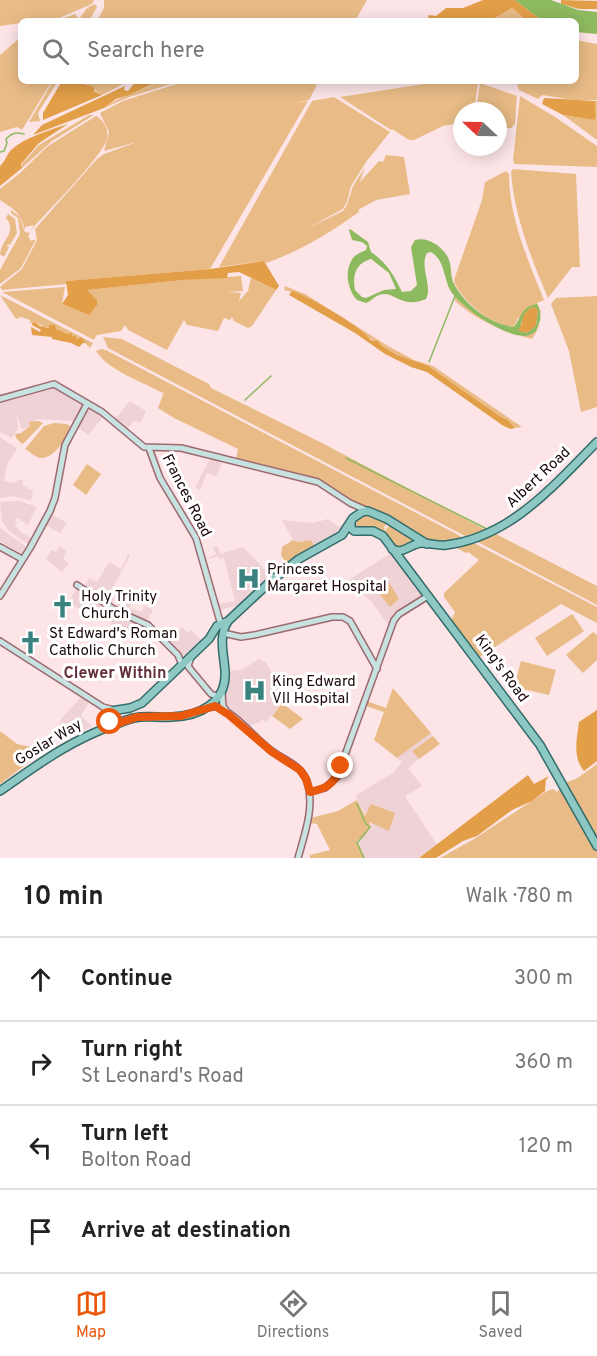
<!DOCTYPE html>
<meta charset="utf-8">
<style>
:root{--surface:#fff;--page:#f6f6f6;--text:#222;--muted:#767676;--line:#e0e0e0;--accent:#ea580c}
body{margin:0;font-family:Overpass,sans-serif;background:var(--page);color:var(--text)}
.compass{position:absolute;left:453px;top:102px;width:54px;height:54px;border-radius:50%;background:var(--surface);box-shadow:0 3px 15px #0003;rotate:292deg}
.stop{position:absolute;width:18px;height:18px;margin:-14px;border:4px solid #ea580c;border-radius:50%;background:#fff}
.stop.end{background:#ea580c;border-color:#fff;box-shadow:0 2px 6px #0008}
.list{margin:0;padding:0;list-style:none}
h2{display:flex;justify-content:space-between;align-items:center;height:78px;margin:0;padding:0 24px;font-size:26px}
h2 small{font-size:20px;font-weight:400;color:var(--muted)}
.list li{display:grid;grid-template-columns:39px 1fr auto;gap:18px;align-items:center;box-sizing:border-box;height:84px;padding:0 24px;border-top:2px solid var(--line)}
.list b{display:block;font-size:22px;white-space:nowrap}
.list p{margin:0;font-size:20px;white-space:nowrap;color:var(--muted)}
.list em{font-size:20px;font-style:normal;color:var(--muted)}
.icon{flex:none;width:33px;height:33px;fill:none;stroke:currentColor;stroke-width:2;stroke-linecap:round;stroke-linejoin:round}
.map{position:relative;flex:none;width:597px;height:858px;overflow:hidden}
.search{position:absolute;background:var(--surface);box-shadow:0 3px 15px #0003;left:18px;right:18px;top:18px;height:66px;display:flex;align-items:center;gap:15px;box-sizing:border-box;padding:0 21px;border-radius:9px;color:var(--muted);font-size:22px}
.sheet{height:414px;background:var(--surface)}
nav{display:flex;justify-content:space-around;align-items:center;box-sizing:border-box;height:84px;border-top:2px solid var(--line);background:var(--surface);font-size:16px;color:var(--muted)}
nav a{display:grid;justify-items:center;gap:3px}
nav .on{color:var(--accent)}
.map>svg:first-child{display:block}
</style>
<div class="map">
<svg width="597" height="858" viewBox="0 0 597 858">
<rect width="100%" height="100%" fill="#fde4e7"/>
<g fill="#eed2d5">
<path d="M52,387L83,405L74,421L37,419L27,428L22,429L16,414L18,428L12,438L0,432V402Z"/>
<path d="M130,401L146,411L141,422L134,421L126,430L114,420Z"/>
<path d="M91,409L103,417L88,435L77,427L87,410Z"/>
<path d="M0,437L17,448L7,465L4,481L15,483L18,480H23L22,485L33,491L31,501L14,496L0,498Z"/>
<path d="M211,457L222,464L216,476L207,473L200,490L195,487Z"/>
<path d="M20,501L37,507L28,525L18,518L14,520L17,522L15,526L20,530V532L33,539L29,545L8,530L2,521L0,502Z"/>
<path d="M51,514L67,523L60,533L45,525Z"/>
<path d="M328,519L339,527L346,520H348L344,531L315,548L309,541L299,542L293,540L282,520L313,523Z"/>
<path d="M0,528L28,548L23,555L0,541Z"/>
<path d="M60,546L66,551L63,559L69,563L62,572L46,559L52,550L56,552Z"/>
<path d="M218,546L220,554L243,547L272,577L235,610L236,606L219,610L218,604L235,601L224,558L219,559L218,556L206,560V559L216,554L213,547Z"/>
<path d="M391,553L424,595L396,614L390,627L371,601L349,580Z"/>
<path d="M128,554L130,556L111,590L113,592L112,596L115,598L112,603L85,586L89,578L97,582L109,562L121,569Z"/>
<path d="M78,588L110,608L111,610L108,612L104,610L103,613L93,608L91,610L84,606L81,609L73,605L72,595Z"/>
<path d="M121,597L132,601L130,608L142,612L144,606L152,609L153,611L146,621L117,608L115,606Z"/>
<path d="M116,613L137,623L131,633L110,624Z"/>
<path d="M182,627L188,633L191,630L203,642L189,655H181L168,640Z"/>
<path d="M259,659L266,663L287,697L266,722L263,719L260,722L249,726L227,709L224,695L227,671L243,669Z"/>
<path d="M81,697L89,702L81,716L92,726L70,737L58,728L61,719Z"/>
<path d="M431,733L433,736L412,751L419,759L408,768L422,786L405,796L437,845L419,858H365L357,839L364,837L372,825L355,796L394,772L402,762L397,758Z"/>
</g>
<g fill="#e9bc87">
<path d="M0,0H94L92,4L52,21H21V23L0,26Z"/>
<path d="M104,0H367L355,21H97L104,8Z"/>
<path d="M95,4L97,7L89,21H55L75,14L79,19L87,8Z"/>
<path d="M512,8L527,21H492V20Z"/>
<path d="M21,37V81H52L22,130L17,127L0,132V55Z"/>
<path d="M576,40L597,44V100H573L542,95L538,99L519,90L516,81H576Z"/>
<path d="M53,81H58L38,113L40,121L29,122Z"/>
<path d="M75,81H129L102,95L85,83Z"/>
<path d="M159,81H181L129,97L104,108C121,95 141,92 159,81Z"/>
<path d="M186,81H311L317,85L309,100L295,103L308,101L210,269L67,281V284L2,290L0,287L22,269L37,240L35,229L97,159L104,154L137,142L104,151L109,132L100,113L123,101Z"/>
<path d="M437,82L478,83L474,111H462L459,123L443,126L414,140H409L392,129L391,130L340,97Z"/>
<path d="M480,83L517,96L515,125H513L512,128H498V111H476Z"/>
<path d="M520,96L555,117L597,146V167L514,164L513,160Z"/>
<path d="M334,97L390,132L366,162L351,186L347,202L343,209L306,229L343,211L347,205L353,186L365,167L360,182L379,161L383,162L386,155L404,157L410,194L376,200L358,210L359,212C330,233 300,251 266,263L264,261L219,267L312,101Z"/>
<path d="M595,101H597V140L563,115L594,120L596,117Z"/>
<path d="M89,115H94L52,141L22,168V164L39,145Z"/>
<path d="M96,116C104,120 109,129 107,139C101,158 47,212 31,230L30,231L34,225L25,227V230C19,210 14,210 0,200V189L20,173L48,146Z"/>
<path d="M513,169L576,174L580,267H572L548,298C531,258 514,215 511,172Z"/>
<path d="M506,171L509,174C509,218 528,260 544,300L537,303C545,316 540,327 532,339C504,332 476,320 455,301V296C466,310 504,335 523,336C527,336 532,333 536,331L541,321V310L518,318L514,327C488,323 467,305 454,283H455L454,280L482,200L485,182Z"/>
<path d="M11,210L19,216L25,232L30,233L28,236L31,241L36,239L21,268L0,284V270L20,234L18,218L11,213Z"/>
<path d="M8,214L15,219L17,233L10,245L8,244L7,246L9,247L4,257L0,254C1,240 18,232 6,218Z"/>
<path d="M241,276L243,291L228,292L241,293L239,301L248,291L251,278L276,290L252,326L248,328L234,321L232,317L230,320L224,318L218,331L187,325L184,320L167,350L128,330L125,325L121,331L97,335L94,340L2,292L65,287L62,304L89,315L97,300L86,290L183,280Z"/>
<path d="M285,286L305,294L388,346L414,360L433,366L522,427L515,428L508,420L501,417L427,365L397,355L382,346L379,342C370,340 363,333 356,327C340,314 304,294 284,290Z"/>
<path d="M0,295L93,343L90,348L79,337L76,339L55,329L53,325L46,328L35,322L30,323V320L21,317L16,319Z"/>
<path d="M597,296V407L581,412L569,351L551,304L556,298Z"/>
<path d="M103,337L122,339L209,384L211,388L322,443L484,529L483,531L465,536L108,348Z"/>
<path d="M101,349L106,350L464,538L445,543L427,541L351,500L322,481L236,459L238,449L174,418L158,408L164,392L163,393C140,381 108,370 96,351Z"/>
<path d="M39,421L43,423L25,442L22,444L16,438L15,434L21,433L30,426L29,422Z"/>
<path d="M54,423L67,424L71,427C66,437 56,457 42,458C35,458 31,452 25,449L44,426Z"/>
<path d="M87,464L101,474L86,495L73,485Z"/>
<path d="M365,512L388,523L384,527L385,531L390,524L411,537V543L399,551L382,533L357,531L352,524L360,515Z"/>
<path d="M492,532L597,586V605L474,540Z"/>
<path d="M293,540L299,542L311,540L315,548L288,563H286L281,555L282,547Z"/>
<path d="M472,542L597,607V623L561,604L478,658L450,622L455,612L444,597V593L479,560L468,552L466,553L453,546Z"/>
<path d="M389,582L399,599L390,607L377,591Z"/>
<path d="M572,614L584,631L547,656L535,638Z"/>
<path d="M593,632L597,635V660L583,673L566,655Z"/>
<path d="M521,661L556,670L549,695L514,687Z"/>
<path d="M393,688L431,733L397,758L374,740L384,712L366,706L368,699L369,702L386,708Z"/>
<path d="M282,703L303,719L290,729L272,716Z"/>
<path d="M0,731L17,744L31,747L40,754L0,784Z"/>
<path d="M433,736L440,744L419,759L412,751Z"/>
<path d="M597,764V842L565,786L567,782L576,779Z"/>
<path d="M561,787L597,848V858H440L474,839L547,791L553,789L557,792Z"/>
<path d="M357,800L365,816L371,804L395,813L389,831L369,822L371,827L364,837L357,840L365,858H310V855L330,850L317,824L310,823L311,818L338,811Z"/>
</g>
<g fill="#e29f48">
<path d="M483,0H515L543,21H527L512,8L490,21H427L429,15L436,16L446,8H463Z"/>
<path d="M561,0L597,1V9H579L561,4Z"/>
<path d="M62,81H75L94,87V91L102,95L43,120V113Z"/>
<path d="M136,81H159L129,95L116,99L104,108L33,135L42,125L125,86L124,90L128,91Z"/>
<path d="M544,98L595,101L596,117L594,120L563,115L542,104Z"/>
<path d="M68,124L39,143L21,164L22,168L0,186V166C6,161 6,155 11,150C25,137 50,130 68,124Z"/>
<path d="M264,261L279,286L276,290L239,272L228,273L227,278L183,280L87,290L97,300V305L89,315L62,304L68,295L66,281L210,269Z"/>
<path d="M292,291C312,298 358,324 371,340L378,341L382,346L397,355L427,365L501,417L508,420L515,428L510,429L502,425L427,372L411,367L385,354L355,333L289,295Z"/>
<path d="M534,307L538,310L536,326L527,333L517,331L522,323C521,315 526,310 534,307Z"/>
<path d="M35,322L40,326L48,328L50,325H55L56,329L67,334L72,333V336H76V339L81,337L86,343H83L79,347L71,343L52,339V337L32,335L31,327L40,332L41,330L32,325V323Z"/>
<path d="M597,710V761L584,771C572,756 577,739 579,722Z"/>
<path d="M528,775L534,784L549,776L546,780L545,791L532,801L512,810L477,836L463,841L436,858H419Z"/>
</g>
<g fill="#8eba5f" fill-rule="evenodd">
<path d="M515,0H551L578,10L597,12V34L576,32V21H543Z"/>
<path d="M350,229L368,242L371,252C387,263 394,275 402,292L411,291L417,285L411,247L415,240C428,236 445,248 449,260C452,268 450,276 454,284C465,305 490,324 514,327C523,315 520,308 537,304C543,314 540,322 536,331C532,334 528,336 523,336C501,334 465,310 452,293C443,280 446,261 431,252L427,253C419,267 433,285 426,299C401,310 394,289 379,295C374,297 371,301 366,303L357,300C347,289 344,270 353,258C356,254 362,252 366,250L367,246L362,242L352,240L349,230ZM371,259L389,273L396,289L384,290L366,298L362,297L355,290C352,275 356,263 371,259ZM534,307L538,310L536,326L527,333L518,331C524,322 520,311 534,307Z"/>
</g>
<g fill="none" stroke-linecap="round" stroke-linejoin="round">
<g stroke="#8eba5f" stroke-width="1.5">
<path d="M0,152L4,151L7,143L6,139C12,133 15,132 24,134"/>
<path d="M429,362L455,296"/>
<path d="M245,400L271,376"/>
<path d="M346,458L487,529L493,526"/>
<path d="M548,487L566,468"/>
<path d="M357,804L366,824L370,827L357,843L364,858"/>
</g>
<defs>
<g id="secondary">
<path d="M0,399L54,384L102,412L144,447L181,448L318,482L350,503L368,511"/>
<path d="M149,448L160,478L196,538L221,625"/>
<path d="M0,547L22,559"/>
<path d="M77,585L117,611L148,625L178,655L182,665"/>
<path d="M0,596L30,548L50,511L55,498L65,445L87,404"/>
<path d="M223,633L241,637L254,635L332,617H343L350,621L377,669"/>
<path d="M0,641L103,707L114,710"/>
<path d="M191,657L188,666L191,670L211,694L220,697"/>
<path d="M222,693L223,706L227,712"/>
<path d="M208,708C212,707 214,706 217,707C237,714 255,739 272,751C284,760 301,765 307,781C315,806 305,833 298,858"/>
<path d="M310,792L325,788L337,777L394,620L399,614L428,596"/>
</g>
<g id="primary">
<path d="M351,521V528L354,531H373L383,536L540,745L597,846"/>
<path d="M392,549C404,555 411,543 422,543C430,543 438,546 446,545C511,537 554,485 597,442"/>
<path d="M228,621C218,637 224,654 225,671C227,703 199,716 172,717C159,718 146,715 134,718C128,719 122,722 116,724L110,722L108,716L111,711L130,708L142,703L209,639L217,626L228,621L271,581L299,559L342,535L353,518L362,512L368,511L387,519L427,544"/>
<path d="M0,791C40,763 69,741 116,724"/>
</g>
</defs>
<use href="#secondary" stroke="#9e686f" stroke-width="8"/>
<use href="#primary" stroke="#346c6a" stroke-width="10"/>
<use href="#secondary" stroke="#c6e3e2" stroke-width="5"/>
<use href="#primary" stroke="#8dc8c5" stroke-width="7"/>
</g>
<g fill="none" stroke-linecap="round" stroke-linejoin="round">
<path stroke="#ea580c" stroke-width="8" d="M110,722L116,724L137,717L181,716L215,706L229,715L272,752L300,770L306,779L310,792C328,788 334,784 341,766"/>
</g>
<defs>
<symbol id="hospital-bare" viewBox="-9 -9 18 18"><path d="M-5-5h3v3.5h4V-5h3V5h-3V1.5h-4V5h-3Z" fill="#3a827e" stroke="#fff" stroke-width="2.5" paint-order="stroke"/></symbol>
<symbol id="church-bare" viewBox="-9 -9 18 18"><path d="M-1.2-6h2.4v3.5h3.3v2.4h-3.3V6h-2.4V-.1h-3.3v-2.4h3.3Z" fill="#3a827e" stroke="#fff" stroke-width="2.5" paint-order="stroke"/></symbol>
</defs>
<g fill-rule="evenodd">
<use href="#hospital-bare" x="232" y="562" width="33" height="33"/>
<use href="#church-bare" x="46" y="590" width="33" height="33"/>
<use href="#church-bare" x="14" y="626" width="33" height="33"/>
<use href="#hospital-bare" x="238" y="674" width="33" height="33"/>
</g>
<g text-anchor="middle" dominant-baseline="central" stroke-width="6" stroke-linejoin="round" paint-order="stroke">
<g font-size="15" fill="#1b070a" stroke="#fff">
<text transform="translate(539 478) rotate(-43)">Albert Road</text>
<text transform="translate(186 496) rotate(63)">Frances Road</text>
<text transform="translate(501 669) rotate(54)">King's Road</text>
<text transform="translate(49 743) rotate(-31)">Goslar Way</text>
</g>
<g font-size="15" fill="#1b070a" stroke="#fff" text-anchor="start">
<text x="267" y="570">Princess<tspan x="267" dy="17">Margaret Hospital</tspan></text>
<text x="81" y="597">Holy Trinity<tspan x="81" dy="17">Church</tspan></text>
<text x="49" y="634">St Edward's Roman<tspan x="49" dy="17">Catholic Church</tspan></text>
<text x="272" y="682">King Edward<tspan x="272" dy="17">VII Hospital</tspan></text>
</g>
<g font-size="16" font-weight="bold" fill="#62313a" stroke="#fff">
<text x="115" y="674">Clewer Within</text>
</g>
</g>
</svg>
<svg class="compass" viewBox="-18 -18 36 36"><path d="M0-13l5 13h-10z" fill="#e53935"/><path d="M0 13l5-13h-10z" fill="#767676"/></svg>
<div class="stop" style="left:110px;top:722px"></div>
<div class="stop end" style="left:341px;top:766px"></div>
<div class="search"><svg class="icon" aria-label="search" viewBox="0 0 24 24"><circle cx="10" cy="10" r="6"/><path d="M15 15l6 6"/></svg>Search here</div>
</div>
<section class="sheet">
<h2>10 min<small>Walk · 780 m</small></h2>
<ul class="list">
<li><svg class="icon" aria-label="ahead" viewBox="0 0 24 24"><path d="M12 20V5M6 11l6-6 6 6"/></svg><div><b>Continue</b></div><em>300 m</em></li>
<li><svg class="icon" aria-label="right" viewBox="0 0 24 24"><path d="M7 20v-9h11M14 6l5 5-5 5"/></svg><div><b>Turn right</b><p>St Leonard's Road</p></div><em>360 m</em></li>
<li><svg class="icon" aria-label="left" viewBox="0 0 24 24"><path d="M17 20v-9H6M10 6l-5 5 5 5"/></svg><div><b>Turn left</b><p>Bolton Road</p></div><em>120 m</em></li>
<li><svg class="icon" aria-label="arrive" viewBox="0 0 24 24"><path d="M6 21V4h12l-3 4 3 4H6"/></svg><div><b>Arrive at destination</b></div></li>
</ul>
</section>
<nav>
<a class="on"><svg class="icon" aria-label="map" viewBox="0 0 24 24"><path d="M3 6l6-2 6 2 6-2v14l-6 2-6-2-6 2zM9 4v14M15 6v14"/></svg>Map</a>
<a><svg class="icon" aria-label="directions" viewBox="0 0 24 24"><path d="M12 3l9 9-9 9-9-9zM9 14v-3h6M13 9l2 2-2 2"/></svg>Directions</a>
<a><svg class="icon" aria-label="saved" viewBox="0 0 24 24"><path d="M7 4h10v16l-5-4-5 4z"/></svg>Saved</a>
</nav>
